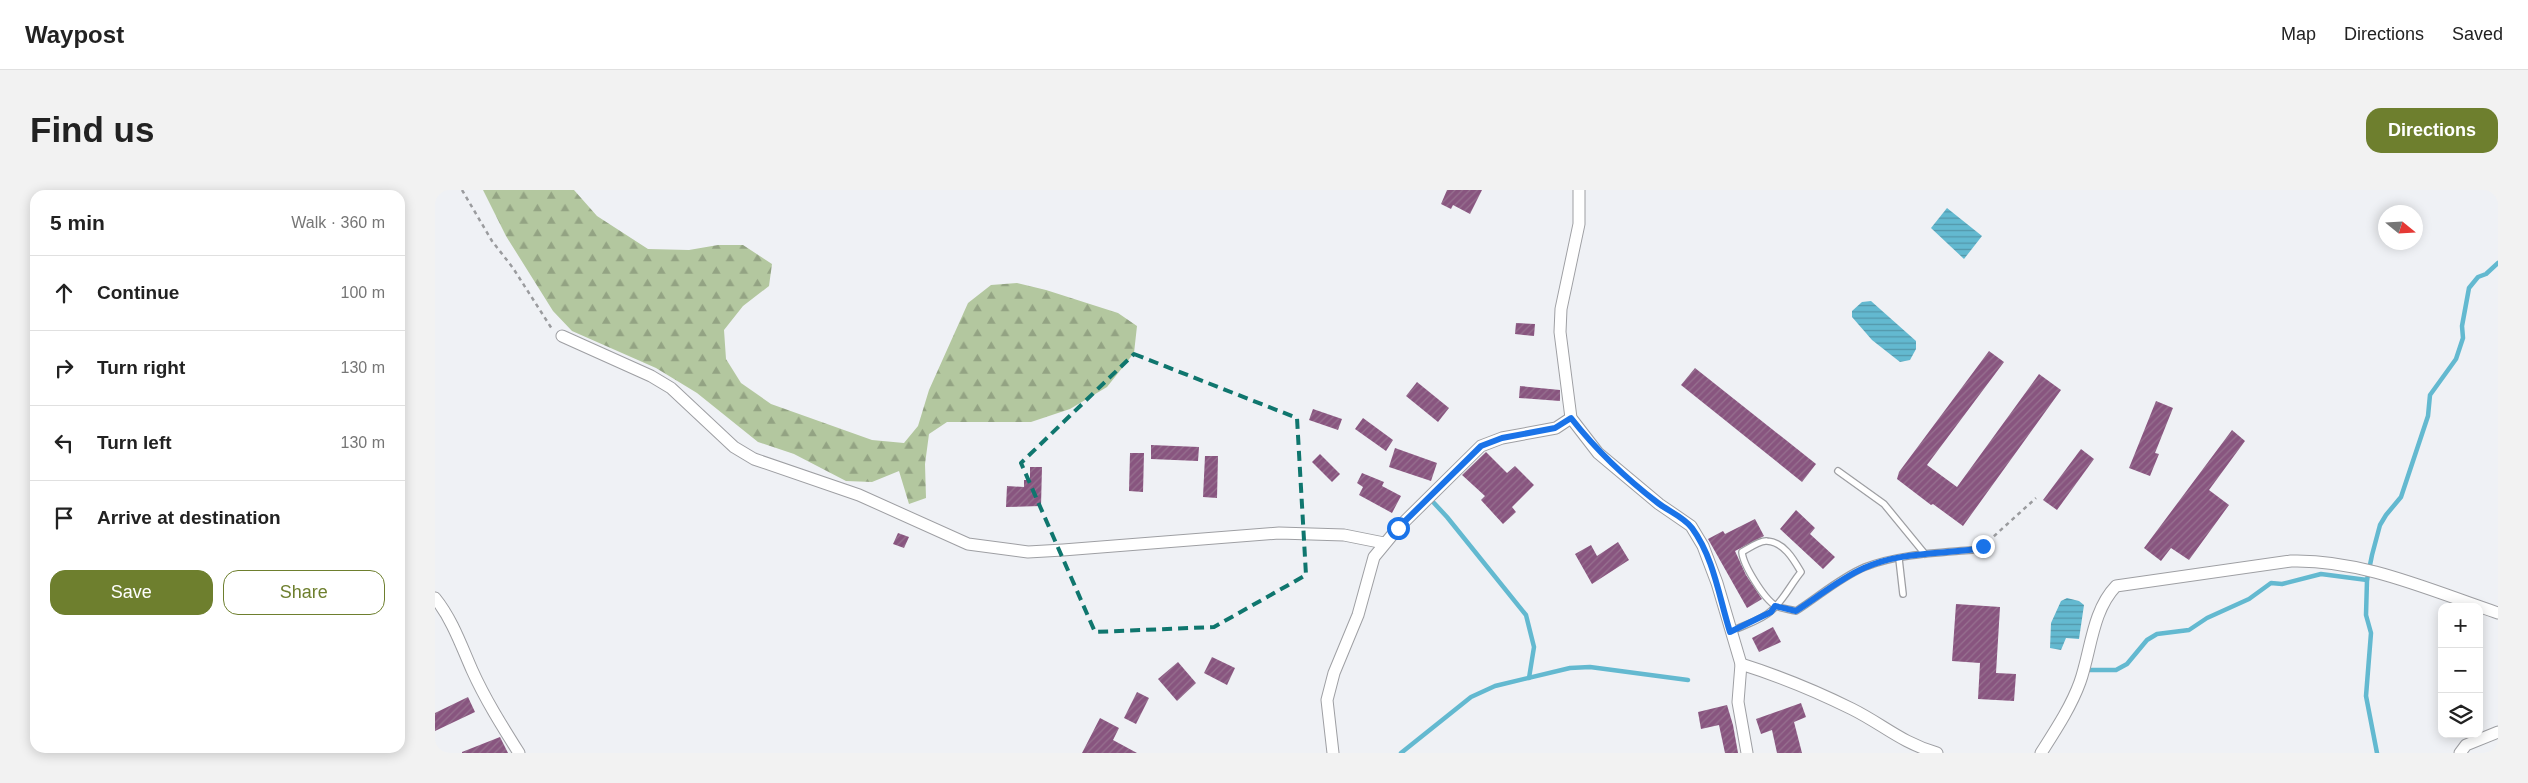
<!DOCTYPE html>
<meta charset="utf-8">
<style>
:root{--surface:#fff;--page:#f2f2f2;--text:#222;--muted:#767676;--line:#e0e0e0;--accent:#6e7f2e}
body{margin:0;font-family:Helvetica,sans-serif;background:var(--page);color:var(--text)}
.controls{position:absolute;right:15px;bottom:15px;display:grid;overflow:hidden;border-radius:10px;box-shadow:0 2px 12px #0003}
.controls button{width:45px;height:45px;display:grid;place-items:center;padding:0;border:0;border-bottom:1px solid var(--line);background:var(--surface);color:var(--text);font:25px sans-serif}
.compass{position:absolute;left:1943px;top:15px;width:45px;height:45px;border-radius:50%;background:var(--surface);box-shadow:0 2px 12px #0003;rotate:108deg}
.stop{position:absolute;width:15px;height:15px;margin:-11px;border:4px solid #1a73e8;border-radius:50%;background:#fff}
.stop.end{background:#1a73e8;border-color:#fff;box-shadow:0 1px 5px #0008}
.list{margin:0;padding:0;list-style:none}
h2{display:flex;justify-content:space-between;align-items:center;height:65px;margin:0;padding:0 20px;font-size:21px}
h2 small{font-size:16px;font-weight:400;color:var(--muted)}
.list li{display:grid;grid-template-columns:32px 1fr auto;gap:15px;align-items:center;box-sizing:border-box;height:75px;padding:0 20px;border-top:1px solid var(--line)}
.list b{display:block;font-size:19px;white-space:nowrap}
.list em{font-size:16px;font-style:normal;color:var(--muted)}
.actions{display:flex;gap:10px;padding:15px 20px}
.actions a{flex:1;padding:11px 0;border:1px solid var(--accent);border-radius:15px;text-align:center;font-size:18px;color:var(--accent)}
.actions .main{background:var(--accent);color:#fff}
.icon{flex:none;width:28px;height:28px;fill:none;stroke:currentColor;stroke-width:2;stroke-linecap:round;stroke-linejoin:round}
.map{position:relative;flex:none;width:2063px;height:563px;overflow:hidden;border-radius:15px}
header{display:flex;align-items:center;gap:30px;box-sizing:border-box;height:70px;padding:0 25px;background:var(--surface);border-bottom:1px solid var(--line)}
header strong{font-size:24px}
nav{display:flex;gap:28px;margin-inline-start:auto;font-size:18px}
.intro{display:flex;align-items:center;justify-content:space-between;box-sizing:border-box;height:120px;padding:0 30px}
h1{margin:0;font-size:35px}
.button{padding:12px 22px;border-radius:15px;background:var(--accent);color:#fff;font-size:18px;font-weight:700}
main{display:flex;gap:30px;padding:0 30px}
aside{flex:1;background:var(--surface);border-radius:15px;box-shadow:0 2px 12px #0003}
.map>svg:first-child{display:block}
</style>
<header>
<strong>Waypost</strong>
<nav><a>Map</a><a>Directions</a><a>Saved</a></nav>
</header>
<div class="intro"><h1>Find us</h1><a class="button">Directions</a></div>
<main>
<aside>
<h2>5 min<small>Walk · 360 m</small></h2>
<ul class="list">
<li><svg class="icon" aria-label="ahead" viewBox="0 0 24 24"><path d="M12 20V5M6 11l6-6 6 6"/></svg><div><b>Continue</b></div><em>100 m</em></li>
<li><svg class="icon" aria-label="right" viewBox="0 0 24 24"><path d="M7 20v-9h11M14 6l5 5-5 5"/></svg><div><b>Turn right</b></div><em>130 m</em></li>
<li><svg class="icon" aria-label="left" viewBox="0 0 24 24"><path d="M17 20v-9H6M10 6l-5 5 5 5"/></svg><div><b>Turn left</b></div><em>130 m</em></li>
<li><svg class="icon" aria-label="arrive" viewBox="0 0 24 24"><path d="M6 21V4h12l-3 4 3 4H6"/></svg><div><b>Arrive at destination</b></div></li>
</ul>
<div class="actions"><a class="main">Save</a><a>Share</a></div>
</aside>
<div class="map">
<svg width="2063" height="563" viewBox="0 0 2063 563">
<defs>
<pattern id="forest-firs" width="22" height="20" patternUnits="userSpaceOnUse" patternTransform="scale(1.25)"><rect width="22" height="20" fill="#b3c79f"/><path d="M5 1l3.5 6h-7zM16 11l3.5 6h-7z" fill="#93a383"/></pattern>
<pattern id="water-rules" width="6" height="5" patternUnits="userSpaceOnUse" patternTransform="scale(1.25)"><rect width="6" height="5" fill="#63b9d0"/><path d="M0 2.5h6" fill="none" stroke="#5397aa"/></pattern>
<pattern id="building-hatch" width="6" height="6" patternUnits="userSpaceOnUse" patternTransform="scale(1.25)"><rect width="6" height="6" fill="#88557f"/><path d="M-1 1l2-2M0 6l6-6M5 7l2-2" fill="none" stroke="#977190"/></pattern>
</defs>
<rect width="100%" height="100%" fill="#eff1f5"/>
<path fill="url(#forest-firs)" d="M48,0H139L162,26L213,59L254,60L283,55H308L337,74L334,96L308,116L289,140L291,169L306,193L336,214L437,250L469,253L483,236L494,200L533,113L556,95L582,93L611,100L683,123L702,136L699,163L672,197L635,219L596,232H512L494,244L490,274L491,308L474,314L464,281L437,292L411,291L359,264L323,252L262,203L221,178L137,141L118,121L71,46Z"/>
<g fill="url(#water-rules)">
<path d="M1512,18L1547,46L1529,69L1496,38Z"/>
<path d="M1436,111L1481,151V159L1475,170L1465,172L1437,150L1417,127V121L1427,112Z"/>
<path d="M1632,408L1644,411L1649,415L1644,449L1631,448L1626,460L1615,458L1616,433L1626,411Z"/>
</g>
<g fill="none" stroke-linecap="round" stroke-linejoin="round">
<g stroke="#63b9d0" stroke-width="4.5">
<path d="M999,313L1012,327L1091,425L1099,457L1094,488"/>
<path d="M1655,480H1681L1692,474L1712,450L1722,444L1754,440L1772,428L1814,409L1836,393L1847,394L1886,384L1932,390"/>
<path d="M966,563L1036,507L1060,496L1135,478L1155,477L1253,490"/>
<path d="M1942,563L1931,506L1936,443L1931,425L1932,390L1937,365L1945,335L1951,325L1966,307L1993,226L1995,205L2021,169L2028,148L2027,136L2034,98L2043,87L2051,84L2063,73"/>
</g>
</g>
<g fill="url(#building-hatch)">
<path d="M1012,0H1047L1035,24L1018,15L1016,19L1006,14Z"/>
<path d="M1081,133L1100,134L1099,146L1080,144Z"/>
<path d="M1554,161L1569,172L1492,275L1522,297L1604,184L1626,200L1528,336L1498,314L1496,315L1462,289L1464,282Z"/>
<path d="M1260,178L1381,274L1367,292L1246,195Z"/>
<path d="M982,192L1014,218L1003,232L971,206Z"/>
<path d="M1085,196L1125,200V211L1084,208Z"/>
<path d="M1721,211L1738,218L1720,263L1724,264L1715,286L1694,278Z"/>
<path d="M878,219L907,229L903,240L874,230Z"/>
<path d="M928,228L958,250L951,261L920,239Z"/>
<path d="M1797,240L1810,251L1774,300L1794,315L1754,370L1736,358L1726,371L1709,358Z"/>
<path d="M716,255L764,257L763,271L716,269Z"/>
<path d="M960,258L1002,273L996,291L954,277Z"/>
<path d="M1646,259L1659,269L1622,320L1608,310Z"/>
<path d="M1051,262L1072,283L1080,276L1099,295L1077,317L1081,322L1068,334L1046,310L1050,306L1027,285Z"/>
<path d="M695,263H709L708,302L694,301Z"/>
<path d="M885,264L905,284L897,292L877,272Z"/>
<path d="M770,266H783L782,308L768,307Z"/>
<path d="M595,277H607L606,316L571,317L572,296L589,297V290H595Z"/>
<path d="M927,283L949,292L947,296L966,306L957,323L924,305L928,297L922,293Z"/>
<path d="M1361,320L1380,338L1375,344L1400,367L1388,379L1345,339Z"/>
<path d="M1320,329L1329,346L1300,361L1311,385L1327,409L1312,418L1273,349L1288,341L1290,344Z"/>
<path d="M463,343L474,347L469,358L458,354Z"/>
<path d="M1183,352L1194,370L1157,394L1140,364L1156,355L1162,366Z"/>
<path d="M1521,414L1565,417L1561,483L1581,484L1579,511L1543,509L1545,473L1517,471Z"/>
<path d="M1338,437L1346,452L1324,462L1317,448Z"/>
<path d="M777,467L800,478L792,495L769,483Z"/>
<path d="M743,472L761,493L742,511L723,489Z"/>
<path d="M702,502L714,508L701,534L689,528Z"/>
<path d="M33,507L40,522L0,541V523Z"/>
<path d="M1366,513L1371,527L1359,532L1367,563H1342L1337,540L1326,544L1321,529Z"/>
<path d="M1292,515L1298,535L1303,563H1290L1284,535L1266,539L1263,522Z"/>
<path d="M665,528L684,538L678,550L702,563H647Z"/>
<path d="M65,547L73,563H27V562Z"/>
</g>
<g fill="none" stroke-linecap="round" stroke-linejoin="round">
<defs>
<g id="lane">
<path d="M1403,281L1449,314L1490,364"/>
<path d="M1464,369L1468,404"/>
<path d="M1297,441C1309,435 1327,430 1336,421C1348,411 1356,394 1366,382C1359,370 1349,352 1332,351C1325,350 1314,358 1307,362C1308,375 1329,409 1341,416C1347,419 1355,419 1361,421C1383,407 1406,387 1430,377C1463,364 1501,363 1537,360"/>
</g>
<g id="street">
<path d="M1144,0V34L1126,119L1125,142L1136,228L1163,263L1224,314L1256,336L1268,356L1282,393L1306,474L1303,512L1312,563"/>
<path d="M127,146L216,186L236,198L299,257L319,269L424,305L533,354L593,362L628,360L844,343L909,345L949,353"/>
<path d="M0,408C17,429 26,455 37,480C50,509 67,536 84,563"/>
<path d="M1306,474C1344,486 1381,501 1417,519C1449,535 1465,552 1502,563"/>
<path d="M898,563L892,510L899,483L923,425L939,367L963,338L1046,256L1067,248L1121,238L1136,228"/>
<path d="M1606,563C1620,541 1636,517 1645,492C1656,461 1657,421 1681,396L1856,371C1927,369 1997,401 2063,423"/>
<path d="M2025,563L2031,555L2063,542"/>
</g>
</defs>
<use href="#lane" stroke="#9e9fa3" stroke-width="8"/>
<use href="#street" stroke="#9e9fa3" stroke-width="13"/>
<g stroke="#9a9b9e" stroke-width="2.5" stroke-dasharray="4 4" stroke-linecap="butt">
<path d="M27,0L57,51L78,78L117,139"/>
<path d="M1547,357L1601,308"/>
</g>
<use href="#lane" stroke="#fff" stroke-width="5.5"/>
<use href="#street" stroke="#fff" stroke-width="11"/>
</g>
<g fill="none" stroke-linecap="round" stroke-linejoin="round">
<path stroke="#1a73e8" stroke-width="6" d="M963,338L1046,256L1067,248L1120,238L1136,228C1162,261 1189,287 1223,313C1233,321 1249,327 1257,338C1279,368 1284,407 1295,442L1336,422L1340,416L1361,421C1383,407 1406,388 1429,378C1464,362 1505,364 1542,359L1548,356"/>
</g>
<path fill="none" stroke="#0f766e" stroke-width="4" stroke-dasharray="10 6" stroke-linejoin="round" d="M699,164L862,228L871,385L779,437L660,442L586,273Z"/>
</svg>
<div class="controls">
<button>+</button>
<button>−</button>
<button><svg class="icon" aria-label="layers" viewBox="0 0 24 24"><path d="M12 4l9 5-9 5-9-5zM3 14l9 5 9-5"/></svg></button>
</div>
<svg class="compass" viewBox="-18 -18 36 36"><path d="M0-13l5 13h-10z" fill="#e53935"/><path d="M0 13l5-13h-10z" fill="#767676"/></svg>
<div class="stop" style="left:963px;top:338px"></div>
<div class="stop end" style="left:1548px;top:356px"></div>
</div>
</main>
